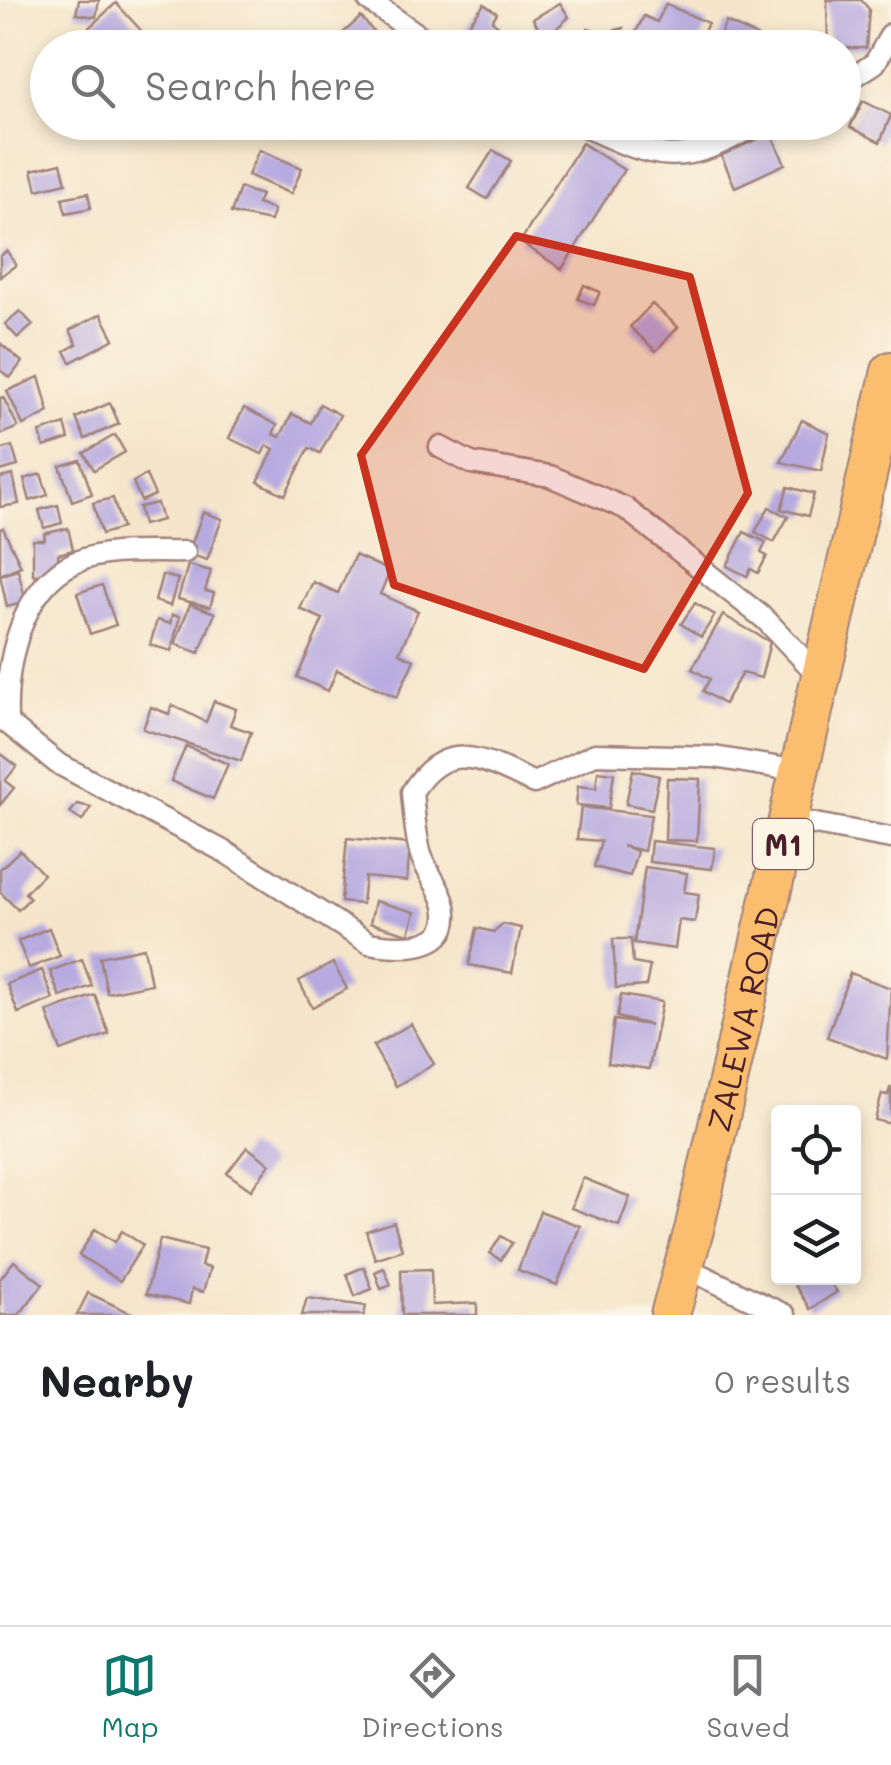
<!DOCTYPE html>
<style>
:root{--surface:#fff;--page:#f6f6f6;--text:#202124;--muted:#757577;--line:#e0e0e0;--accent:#0f766e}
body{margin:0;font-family:Mali,sans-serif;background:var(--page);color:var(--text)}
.controls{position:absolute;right:30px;bottom:30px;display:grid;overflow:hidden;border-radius:10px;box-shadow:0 5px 15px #0003}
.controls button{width:90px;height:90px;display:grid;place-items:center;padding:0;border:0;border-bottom:2px solid var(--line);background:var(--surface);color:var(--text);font:50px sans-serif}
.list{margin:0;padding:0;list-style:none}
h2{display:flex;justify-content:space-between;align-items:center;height:130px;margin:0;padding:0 40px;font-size:42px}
h2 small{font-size:32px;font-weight:400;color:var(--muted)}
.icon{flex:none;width:55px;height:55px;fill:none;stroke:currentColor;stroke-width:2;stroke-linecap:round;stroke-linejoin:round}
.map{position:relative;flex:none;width:891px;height:1315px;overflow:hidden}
.search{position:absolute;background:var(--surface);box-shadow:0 5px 15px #0003;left:30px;right:30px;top:30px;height:110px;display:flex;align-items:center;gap:25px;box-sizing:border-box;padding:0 35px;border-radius:55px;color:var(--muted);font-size:38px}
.sheet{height:310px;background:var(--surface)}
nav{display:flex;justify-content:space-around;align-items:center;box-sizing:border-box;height:140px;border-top:2px solid var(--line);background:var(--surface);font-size:28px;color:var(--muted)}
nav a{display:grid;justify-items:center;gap:5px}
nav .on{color:var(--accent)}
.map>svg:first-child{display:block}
</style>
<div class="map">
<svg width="891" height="1315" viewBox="0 0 891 1315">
<rect width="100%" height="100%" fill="#fcf5e5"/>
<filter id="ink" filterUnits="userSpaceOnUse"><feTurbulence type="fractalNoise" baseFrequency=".01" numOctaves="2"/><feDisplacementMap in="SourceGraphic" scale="20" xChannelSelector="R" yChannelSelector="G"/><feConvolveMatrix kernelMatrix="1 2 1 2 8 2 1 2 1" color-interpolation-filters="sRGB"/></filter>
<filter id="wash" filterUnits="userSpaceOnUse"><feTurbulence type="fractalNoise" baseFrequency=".0048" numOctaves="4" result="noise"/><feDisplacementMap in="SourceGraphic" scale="40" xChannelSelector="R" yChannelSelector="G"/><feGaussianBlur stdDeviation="2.25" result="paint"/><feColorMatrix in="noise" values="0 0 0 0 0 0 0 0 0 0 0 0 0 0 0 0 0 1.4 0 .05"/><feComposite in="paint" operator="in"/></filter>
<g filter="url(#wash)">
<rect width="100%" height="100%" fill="#f5e6cb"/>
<g id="blocks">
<g fill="#b7aae0">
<path d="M79,0H99L96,17L76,14Z"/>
<path d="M827,0H861L869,9L866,48H828Z"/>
<path d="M116,3L157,48H75L71,44Z"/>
<path d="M560,3L569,17L545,39L533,19Z"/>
<path d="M484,4L497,13L492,21L500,27L482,48L462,33Z"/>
<path d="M666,4L708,23L696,48H665L635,34L644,16L657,22Z"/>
<path d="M361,17L387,48H340L334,41Z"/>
<path d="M726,22L757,36L756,48H714Z"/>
<path d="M588,28L604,33L623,28L618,48H582Z"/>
<path d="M539,32L550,45L547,48H520Z"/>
<path d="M863,101L891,115L880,142L850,127Z"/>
<path d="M677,122H705L698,135Z"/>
<path d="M771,133L785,164L735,187L721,155Z"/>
<path d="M582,143L624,170L562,269L520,242Z"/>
<path d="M259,150L302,168L291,194L248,175Z"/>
<path d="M493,150L511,161L487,199L469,188Z"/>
<path d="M61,163L66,183L37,190L32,170Z"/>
<path d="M240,188L261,195L257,204L274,210L270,221L231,213Z"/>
<path d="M88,193L91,208L66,213L62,198Z"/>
<path d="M7,251L16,265L0,277V256Z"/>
<path d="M584,285L600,292L594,305L578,299Z"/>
<path d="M652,304L678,327L656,351L630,327Z"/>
<path d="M20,311L33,325L18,338L5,324Z"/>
<path d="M101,314L114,339L71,362L65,351L77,344L70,330Z"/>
<path d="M0,343L22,362L10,378L0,370Z"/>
<path d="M39,377L49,412L23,425L7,391Z"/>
<path d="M3,397L18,427L0,435V398Z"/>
<path d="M110,403L119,424L85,439L76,418Z"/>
<path d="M320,404L340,415L320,453L309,448L285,495L258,482L274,449L267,445L262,454L229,438L244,408L277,425L273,434L280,437L292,414L311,423Z"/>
<path d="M802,420L829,433L821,471L781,462Z"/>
<path d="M65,424L69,439L44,447L40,432Z"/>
<path d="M115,435L125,452L94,470L84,453Z"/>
<path d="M12,446L18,466L0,471V450Z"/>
<path d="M80,460L92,494L72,501L60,466Z"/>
<path d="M41,474L48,495L30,501L24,479Z"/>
<path d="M13,475L19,504L0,507V478Z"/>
<path d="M146,475L155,495L141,501L133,482Z"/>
<path d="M788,487L814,494L808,516L781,509Z"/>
<path d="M113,498L122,528L102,534L93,503Z"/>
<path d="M157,503L162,520L143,525L139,507Z"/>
<path d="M58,505L62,523L44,528L39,510Z"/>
<path d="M769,507L788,517L774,542L755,532Z"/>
<path d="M203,512L222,519L207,560L188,554Z"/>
<path d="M3,528L21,566L0,575V529Z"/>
<path d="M68,528L73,550L58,554V574L33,575V540H45L44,534Z"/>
<path d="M744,532L766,542L761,553L767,556L758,573L751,569L747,576L727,566Z"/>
<path d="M355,555L390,571L380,594L418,611L399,653L414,660L397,697L337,670L328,691L297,677L323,619L300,609L313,582L338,593Z"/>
<path d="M188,565L211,571L205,591L214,593L210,607L178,599Z"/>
<path d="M18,570L26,602L7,607L0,575Z"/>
<path d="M162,575L178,579L170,606L155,601Z"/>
<path d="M102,585L116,625L90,634L77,593Z"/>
<path d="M695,603L715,615L701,637L681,624Z"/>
<path d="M190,604L215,613L199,653L175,644Z"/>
<path d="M172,615L180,617L171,651L150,645L157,620L170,624Z"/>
<path d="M723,615L770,642L761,678L742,673L724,704L703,691L710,679L692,669Z"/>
<path d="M214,701L236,709L230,725L251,732L241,761L143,729L151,707L169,714L172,705L206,722Z"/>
<path d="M186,746L228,764L213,799L171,781Z"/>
<path d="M0,753L17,766L5,781L14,788L0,805Z"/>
<path d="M633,770L659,776L652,809L626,804Z"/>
<path d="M598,771L614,773L609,808L576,805L578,786L596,788Z"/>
<path d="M667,778L700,779L697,841L665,840Z"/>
<path d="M77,804L91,807L82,821L70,813Z"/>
<path d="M581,807L651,815L644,851L622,846L637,851L630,876L594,867L601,841L577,839Z"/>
<path d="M347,838L410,844L407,881L365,877L362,904L341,902Z"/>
<path d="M651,841L715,848L712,869L649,862Z"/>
<path d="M20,850L43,874L25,893L30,898L18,910L0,892V869Z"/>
<path d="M645,867L687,873L684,892L699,894L695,922L679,920L675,949L634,943Z"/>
<path d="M375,901L415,912L409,934L370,923Z"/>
<path d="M502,924L521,928L512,973L469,965L477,928L494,932Z"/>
<path d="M49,928L60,956L29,968L18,941Z"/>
<path d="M613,939H631L633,963L650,966L646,986L616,988Z"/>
<path d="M144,948L151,984L107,993L100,957Z"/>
<path d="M82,959L92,986L60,997L50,971Z"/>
<path d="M333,963L347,989L312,1007L299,981Z"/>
<path d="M42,970L53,999L18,1013L7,984Z"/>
<path d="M850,973L891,988L887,1059L827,1037Z"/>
<path d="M95,995L109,1034L61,1051L47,1012Z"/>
<path d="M621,995L662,1002L649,1069L608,1063L614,1020L650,1025L617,1017Z"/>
<path d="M411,1024L434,1064L396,1086L373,1046Z"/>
<path d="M890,1088H891V1124L875,1120L882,1094L888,1095Z"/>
<path d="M247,1147L270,1164L251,1190L227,1173Z"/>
<path d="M583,1178L630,1197L619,1226L571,1208Z"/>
<path d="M540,1211L580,1226L557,1285L518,1270Z"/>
<path d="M394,1222L402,1250L375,1259L366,1231Z"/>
<path d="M95,1229L115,1242L122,1231L143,1245L120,1281L79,1255Z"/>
<path d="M501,1236L512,1243L501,1260L490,1253Z"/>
<path d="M160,1239L205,1250L201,1266L210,1268L203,1292L192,1289L189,1304L146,1294Z"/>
<path d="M14,1261L43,1284L19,1315H0V1279Z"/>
<path d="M364,1267L372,1289L355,1296L347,1274Z"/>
<path d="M384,1268L391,1285L381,1289L375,1272Z"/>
<path d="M431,1269L432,1305L477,1303V1315H402L401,1270Z"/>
<path d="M797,1278H827L837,1292L810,1309L792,1281Z"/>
<path d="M88,1293L135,1315H77Z"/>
<path d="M307,1298L366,1306L364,1315H302Z"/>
</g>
</g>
</g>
<g filter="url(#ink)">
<use href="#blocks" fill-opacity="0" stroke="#a0827b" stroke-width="2.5"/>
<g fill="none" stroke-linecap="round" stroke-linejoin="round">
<defs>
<g id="street">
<path d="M368,0L437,48"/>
<path d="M844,83L875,63L891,34"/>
<path d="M575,122C656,160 680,171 760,122"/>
<path d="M440,447L471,463L550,476L625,508L766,620L820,677"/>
<path d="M0,717L57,763L225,852L369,943C393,947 449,954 446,913C445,893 427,874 421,855C415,835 414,812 412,792C447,736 485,760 534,783L595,754L714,757L799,771"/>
<path d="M7,720C5,666 20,587 76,562C109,548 150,553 185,552"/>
<path d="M788,819L891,838"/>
<path d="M684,1267L785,1315"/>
</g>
<g id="highway">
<path id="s1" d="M670,1315L694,1230L891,371"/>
</g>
</defs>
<use href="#street" stroke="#a0827b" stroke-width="25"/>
<use href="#highway" stroke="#a0827b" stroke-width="42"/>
<use href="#street" stroke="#fff" stroke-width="20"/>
<use href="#highway" stroke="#fabe6e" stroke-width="38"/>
</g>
</g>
<path fill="#c8321e" fill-opacity="0.2" stroke="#c8321e" stroke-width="8" stroke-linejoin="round" d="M516,236L690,277L748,493L644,669L394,585L361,455Z"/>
<g text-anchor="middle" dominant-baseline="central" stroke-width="9" stroke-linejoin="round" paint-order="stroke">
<rect fill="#fcf5e5" stroke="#7f5f63" stroke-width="2.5" x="753" y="819" width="60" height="50" rx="8"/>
<g font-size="30" font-weight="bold" fill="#4a1f2b">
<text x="783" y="844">M1</text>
</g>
<g font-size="32" fill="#4a1f2b" stroke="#fcf5e5">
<text stroke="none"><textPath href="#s1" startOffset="305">ZALEWA ROAD</textPath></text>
</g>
</g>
</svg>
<div class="controls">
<button><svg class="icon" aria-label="locate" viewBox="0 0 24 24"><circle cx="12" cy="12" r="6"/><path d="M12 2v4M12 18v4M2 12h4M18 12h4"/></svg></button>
<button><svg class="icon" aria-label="layers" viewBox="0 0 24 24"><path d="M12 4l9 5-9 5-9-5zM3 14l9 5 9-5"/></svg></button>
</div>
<div class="search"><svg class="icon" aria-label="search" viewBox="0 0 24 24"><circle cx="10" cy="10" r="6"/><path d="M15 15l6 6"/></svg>Search here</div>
</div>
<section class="sheet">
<h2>Nearby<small>0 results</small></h2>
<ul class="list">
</ul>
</section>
<nav>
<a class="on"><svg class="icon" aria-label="map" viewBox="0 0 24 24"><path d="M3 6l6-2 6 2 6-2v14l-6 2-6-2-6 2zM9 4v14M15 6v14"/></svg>Map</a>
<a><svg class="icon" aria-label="directions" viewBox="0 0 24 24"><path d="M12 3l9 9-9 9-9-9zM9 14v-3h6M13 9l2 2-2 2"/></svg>Directions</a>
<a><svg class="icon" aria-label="saved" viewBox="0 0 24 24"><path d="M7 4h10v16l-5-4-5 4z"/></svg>Saved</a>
</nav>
